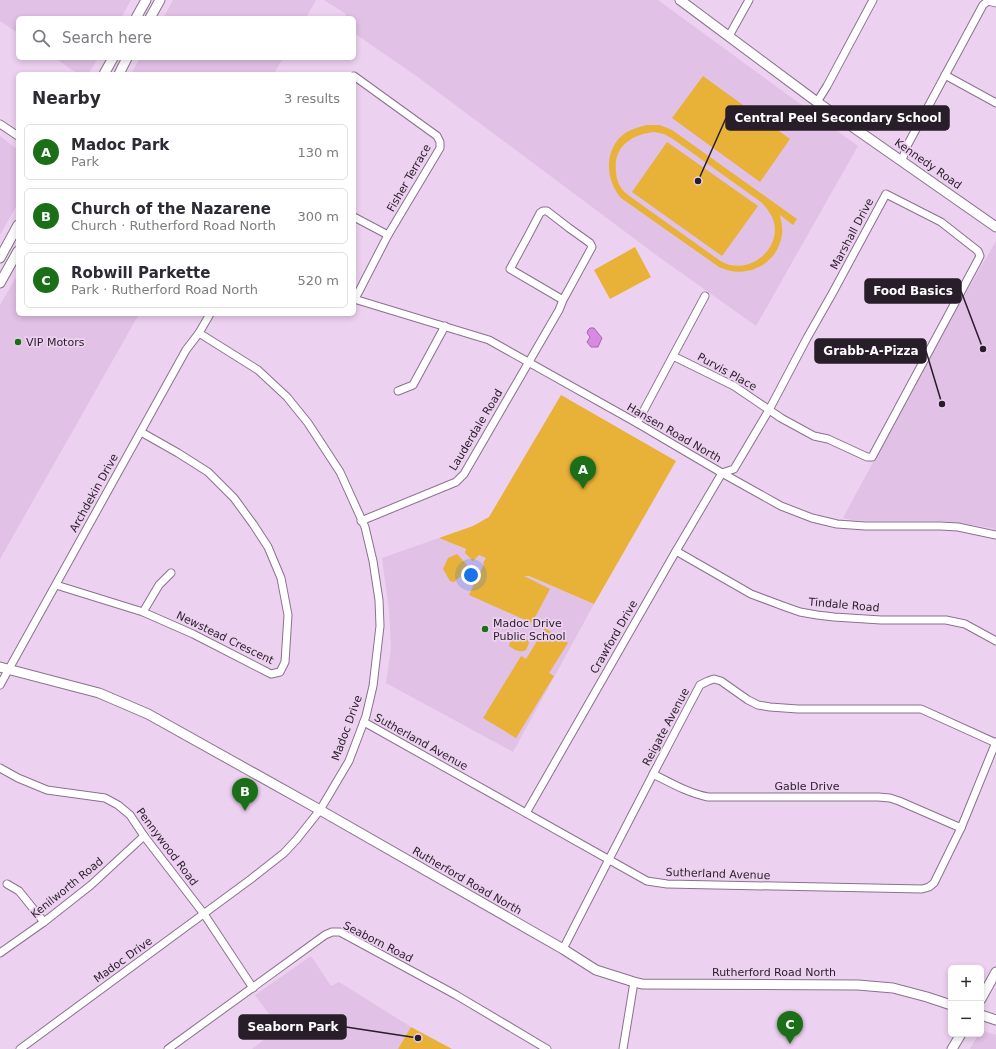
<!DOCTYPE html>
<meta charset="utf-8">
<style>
:root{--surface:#fff;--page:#f7f7f7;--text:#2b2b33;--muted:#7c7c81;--line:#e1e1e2;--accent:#1a6f18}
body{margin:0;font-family:"DejaVu Sans",sans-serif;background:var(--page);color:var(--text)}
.controls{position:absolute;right:12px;bottom:12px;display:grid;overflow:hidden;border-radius:6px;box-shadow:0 2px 6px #0003}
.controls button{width:36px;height:36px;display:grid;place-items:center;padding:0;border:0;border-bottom:1px solid var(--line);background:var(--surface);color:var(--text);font:20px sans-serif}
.you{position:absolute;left:471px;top:575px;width:14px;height:14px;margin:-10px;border:3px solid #fff;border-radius:50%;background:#1a73e8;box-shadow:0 0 0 6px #1a73e833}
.badge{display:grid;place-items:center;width:26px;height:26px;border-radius:50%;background:var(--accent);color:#fff;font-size:13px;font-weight:700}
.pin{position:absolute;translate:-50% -33px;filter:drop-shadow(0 1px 2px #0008)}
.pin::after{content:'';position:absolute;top:21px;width:14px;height:12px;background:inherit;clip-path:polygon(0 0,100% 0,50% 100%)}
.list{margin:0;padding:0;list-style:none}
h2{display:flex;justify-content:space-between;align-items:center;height:52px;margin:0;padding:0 16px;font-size:17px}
h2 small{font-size:13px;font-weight:400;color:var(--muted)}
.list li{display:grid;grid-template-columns:26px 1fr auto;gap:12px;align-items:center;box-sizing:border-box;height:56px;margin:0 8px 8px;padding:0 8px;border:1px solid var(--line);border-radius:6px}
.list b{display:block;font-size:15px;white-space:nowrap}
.list p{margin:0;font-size:13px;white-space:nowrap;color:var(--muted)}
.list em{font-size:13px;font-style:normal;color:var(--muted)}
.icon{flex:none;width:22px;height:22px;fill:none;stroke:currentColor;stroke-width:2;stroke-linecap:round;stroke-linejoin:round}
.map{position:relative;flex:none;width:996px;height:1049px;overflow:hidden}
.search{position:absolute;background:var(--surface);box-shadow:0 2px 6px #0003;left:16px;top:16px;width:340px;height:44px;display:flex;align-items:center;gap:10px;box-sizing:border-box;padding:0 14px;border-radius:6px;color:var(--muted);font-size:15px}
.panel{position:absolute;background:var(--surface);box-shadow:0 2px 6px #0003;left:16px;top:72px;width:340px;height:244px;border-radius:6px}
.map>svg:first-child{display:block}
</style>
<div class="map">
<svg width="996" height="1049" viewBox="0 0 996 1049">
<rect width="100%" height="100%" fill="#edd1f0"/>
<g fill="#e1c1e5">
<path d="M0,0H131L121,18H18V33L0,21Z"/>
<path d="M173,0H316L306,18H163Z"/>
<path d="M324,0H658L858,146L756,326L659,257L415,75L354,33V18H344L346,14Z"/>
<path d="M55,58H98L88,74H78Z"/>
<path d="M140,58H283L274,74H131Z"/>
<path d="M0,136L18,150V203L0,235Z"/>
<path d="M996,241V530L991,528L961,523L938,521H869L852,520L843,518L941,336Z"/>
<path d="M18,274V314H139L0,559V305Z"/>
<path d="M439,538L594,604L513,752L386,683L391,648L389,610L382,558Z"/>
<path d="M311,956L331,986L339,982L411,1027L398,1049H252L279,1028L255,995Z"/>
<path d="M984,1031L996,1035V1049H970L978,1035L981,1034V1033Z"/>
</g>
<g fill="#e8b137" fill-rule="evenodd">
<path d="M703,76L790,139L760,182L672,118Z"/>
<path d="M647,125H660L672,130L797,219L793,225L780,215C781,221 783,228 782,234C778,265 746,280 719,267L621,198C605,180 604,149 624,134C631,129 639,127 647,125ZM654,132L664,134L673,139L761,202C765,206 769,211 772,217C784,243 757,271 730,265C726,264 722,262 719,260L628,195C626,193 623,191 622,189C618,184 616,177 616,171C613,147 632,134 654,132Z"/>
<path d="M667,142L758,206L722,256L632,192Z"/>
<path d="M635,247L651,277L610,299L594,270Z"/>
<path d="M561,395L676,461L594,604L529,576H524L550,589L532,623L469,595L484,564L483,563L486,558L479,555L473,561L465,553L466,549L439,538L473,526L489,517Z"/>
<path d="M457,554L467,565L461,576L454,582L450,581L443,569L448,558Z"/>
<path d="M545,628L568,643L549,673L554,676L516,738L483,718L521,656L526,659Z"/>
<path d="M521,635L527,639L529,643L526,650C519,653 515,650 509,646L510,642Z"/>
<path d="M411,1027L452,1049H398Z"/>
</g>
<path fill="#d88ae3" stroke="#a36aab" d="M590,328H594L602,338L598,347H591L587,342L590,337L587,333L588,330Z"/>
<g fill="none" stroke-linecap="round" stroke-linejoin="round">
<defs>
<g id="street">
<path d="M729,36L749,0"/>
<path d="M945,75L996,103"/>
<path d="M354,76L437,136L440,142V148L388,235L355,299"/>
<path d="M817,102L827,86L873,0"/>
<path d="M0,124L18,136"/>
<path d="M902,160L908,144L983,5L988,1L996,3"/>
<path d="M354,217L388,235"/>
<path d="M354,299L489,340L637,423L722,473L781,506L812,518L837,524L865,526H940L958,527L996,535"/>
<path d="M673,356L734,386L781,418L814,436L828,439L867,457H872L978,260L980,256L978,251L941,222L886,194L832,294L807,338L769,410L734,469L722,473"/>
<path d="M398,391L413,385L445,326"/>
<path d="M637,423L705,296"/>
<path d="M361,521L456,482L464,474L559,310L563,300L592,247L590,243L569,228L547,211H543L540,213L528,236L510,269L563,300"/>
<path d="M676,551L751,594L783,606L800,612L817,615L834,617L881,620H946L965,624L996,641"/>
<path d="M56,585L143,612L193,634L271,674L280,672L285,662L288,615L281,578L268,547L253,524L234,498L208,472L178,453L141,432"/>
<path d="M143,612L159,585L171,573"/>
<path d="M0,685L186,350L199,333L210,314"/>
<path d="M364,722L647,881L667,884L922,889L929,887L934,883L961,828L996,742"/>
<path d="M0,768L18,778L47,790L105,798L118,805L130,815L144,836L204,914L253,988"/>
<path d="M653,774C671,783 688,793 708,797H878L890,798L899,801L961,828"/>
<path d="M526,813L676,551L722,473"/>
<path d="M7,884L19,891L44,922"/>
<path d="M563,949C608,861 653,773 700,685L708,681L714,679L721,681L748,700L758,705L770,707L798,709H921L996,743"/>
<path d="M0,953L44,922L91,885L144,836"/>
<path d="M20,1049L251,879L284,853L297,839L320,810L349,761L366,716L373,686L380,626L379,600L373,561L365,527L340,472L308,423L287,397L258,370L199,333"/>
<path d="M168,1049L325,935L332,932H340L456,995L547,1049"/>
<path d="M623,1049L634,982"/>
</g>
<g id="secondary">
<path d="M680,0L817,102L996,227"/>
<path d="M136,18L146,0"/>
<path d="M150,18L160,0"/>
<path d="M104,74L113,58"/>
<path d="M119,74L127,58"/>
<path d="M0,258L18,225"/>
<path d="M0,283L18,251"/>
<path d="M0,667L99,693L148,714L320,810L563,949L596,970L634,982L642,984L858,985L893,988L927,997L951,1005"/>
<path d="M981,999L996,972"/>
<path d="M981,1015L996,1020"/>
<path d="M952,1049L961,1034"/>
</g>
</defs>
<use href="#street" stroke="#8a718d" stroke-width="9"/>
<use href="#secondary" stroke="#8a718d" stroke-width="11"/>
<use href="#street" stroke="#fff" stroke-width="7"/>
<use href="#secondary" stroke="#fff" stroke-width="9"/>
</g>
<g fill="#1a6f18" stroke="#edd1f0" stroke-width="1.5">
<circle cx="18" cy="342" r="4"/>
<circle cx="485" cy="629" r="4"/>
</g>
<g text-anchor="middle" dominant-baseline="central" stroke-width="3.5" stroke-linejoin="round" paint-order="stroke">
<g font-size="11" fill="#281e29" stroke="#edd1f0">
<text transform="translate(928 164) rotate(35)">Kennedy Road</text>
<text transform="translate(409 178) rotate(-60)">Fisher Terrace</text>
<text transform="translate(852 234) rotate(-62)">Marshall Drive</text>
<text transform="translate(727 372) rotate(29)">Purvis Place</text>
<text transform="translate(476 430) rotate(-59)">Lauderdale Road</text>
<text transform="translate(674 433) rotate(30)">Hansen Road North</text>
<text transform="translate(94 493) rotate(-61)">Archdekin Drive</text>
<text transform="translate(844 605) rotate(5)">Tindale Road</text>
<text transform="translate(614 637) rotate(-60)">Crawford Drive</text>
<text transform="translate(225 638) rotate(26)">Newstead Crescent</text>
<text transform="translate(666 727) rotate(-62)">Reigate Avenue</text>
<text transform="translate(347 728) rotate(-70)">Madoc Drive</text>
<text transform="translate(421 742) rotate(29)">Sutherland Avenue</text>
<text x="807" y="786">Gable Drive</text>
<text transform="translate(167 847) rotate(53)">Pennywood Road</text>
<text transform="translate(718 874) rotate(2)">Sutherland Avenue</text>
<text transform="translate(467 881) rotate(30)">Rutherford Road North</text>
<text transform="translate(67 888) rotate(-39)">Kenilworth Road</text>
<text transform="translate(378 942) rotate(27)">Seaborn Road</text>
<text transform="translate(123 960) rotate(-36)">Madoc Drive</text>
<text x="774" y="972">Rutherford Road North</text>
</g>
<g font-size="11" fill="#281e29" stroke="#edd1f0" text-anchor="start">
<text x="26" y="342">VIP Motors</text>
<text x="493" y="623">Madoc Drive<tspan x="493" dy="13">Public School</tspan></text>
</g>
</g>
<path fill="none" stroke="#281e29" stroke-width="1.5" d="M698 181L726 118M983 349L961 291M942 404L926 351M418 1038L346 1027"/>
<g fill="#281e29" stroke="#edd1f0" stroke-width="1.5">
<circle cx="698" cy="181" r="4"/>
<circle cx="983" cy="349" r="4"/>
<circle cx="942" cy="404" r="4"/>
<circle cx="418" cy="1038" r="4"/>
</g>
<g fill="#281e29" stroke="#281e29" stroke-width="1.5">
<rect x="726" y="106" width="223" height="24" rx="4"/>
<rect x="865" y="279" width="96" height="24" rx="4"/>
<rect x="815" y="339" width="111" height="24" rx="4"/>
<rect x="239" y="1015" width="107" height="24" rx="4"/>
</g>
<g font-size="12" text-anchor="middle" font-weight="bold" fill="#fff">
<text x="838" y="122">Central Peel Secondary School</text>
<text x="913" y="295">Food Basics</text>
<text x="871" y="355">Grabb-A-Pizza</text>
<text x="293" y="1031">Seaborn Park</text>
</g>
</svg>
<div class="controls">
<button>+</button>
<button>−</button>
</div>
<div class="you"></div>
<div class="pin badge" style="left:583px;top:489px">A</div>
<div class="pin badge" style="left:245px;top:811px">B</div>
<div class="pin badge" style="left:790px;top:1044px">C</div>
<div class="search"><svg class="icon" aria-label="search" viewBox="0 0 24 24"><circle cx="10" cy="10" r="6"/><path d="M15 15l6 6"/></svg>Search here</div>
<section class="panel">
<h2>Nearby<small>3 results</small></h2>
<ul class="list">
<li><span class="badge">A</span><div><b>Madoc Park</b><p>Park</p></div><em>130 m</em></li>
<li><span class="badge">B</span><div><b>Church of the Nazarene</b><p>Church · Rutherford Road North</p></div><em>300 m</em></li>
<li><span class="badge">C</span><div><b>Robwill Parkette</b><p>Park · Rutherford Road North</p></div><em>520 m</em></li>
</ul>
</section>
</div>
